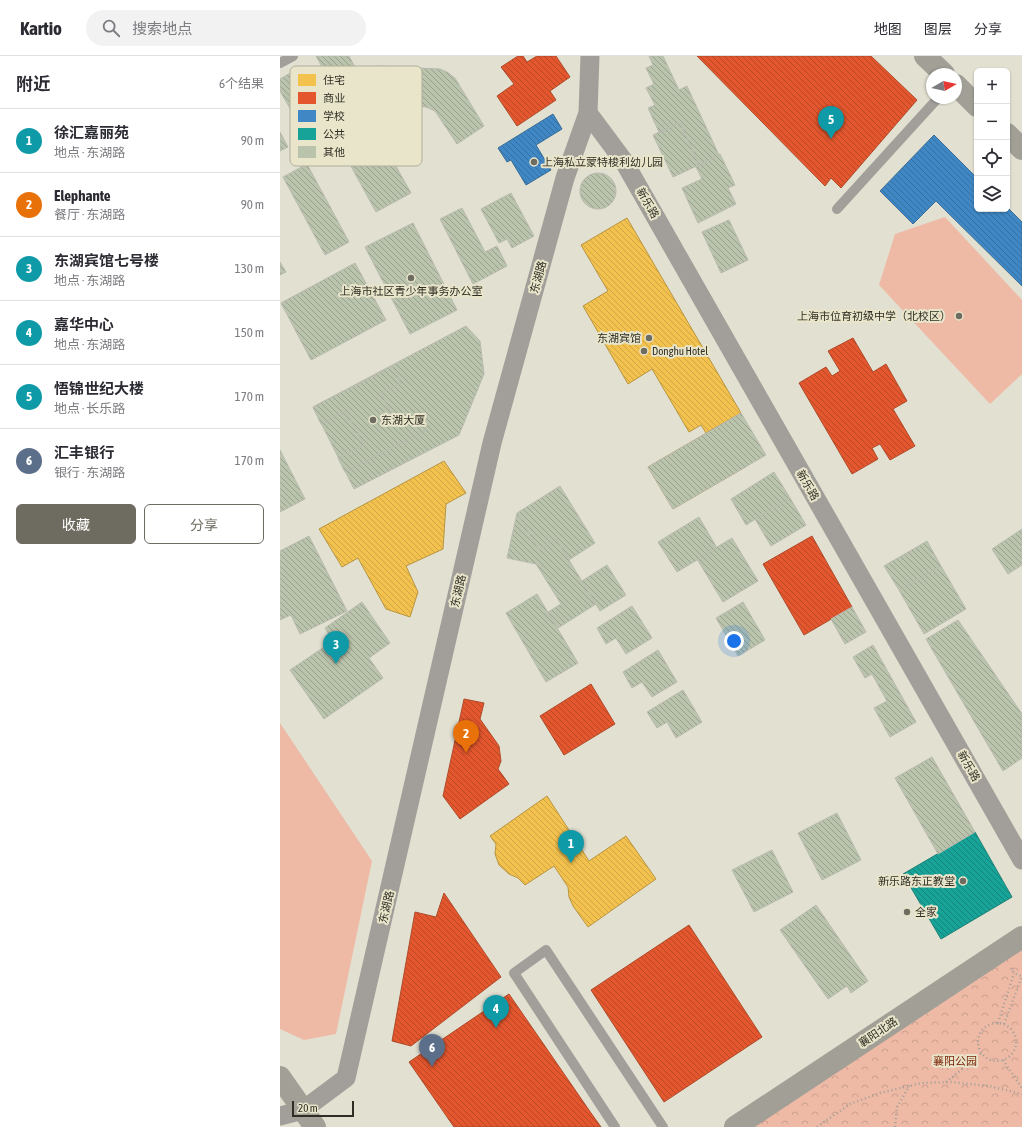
<!DOCTYPE html>
<html lang="zh">
<meta charset="utf-8">
<style>
:root{--surface:#fff;--page:#f2f2f3;--text:#2b2b33;--muted:#7c7c81;--line:#e1e1e2;--accent:#6e6c61}
body{margin:0;font-family:"Asap Condensed","Noto Sans SC",sans-serif;background:var(--page);color:var(--text)}
.controls{position:absolute;right:12px;top:12px;display:grid;overflow:hidden;border-radius:6px;box-shadow:0 1px 3px #0004}
.controls button{width:36px;height:36px;display:grid;place-items:center;padding:0;border:0;border-bottom:1px solid var(--line);background:var(--surface);color:var(--text);font:20px sans-serif}
.compass{position:absolute;left:646px;top:12px;width:36px;height:36px;border-radius:50%;background:var(--surface);box-shadow:0 1px 3px #0004;rotate:81deg}
.scale{position:absolute;left:12px;bottom:10px;width:62px;box-sizing:border-box;padding-left:4px;border:2px solid #302e24;border-top:0;font-size:11px;line-height:14px;white-space:nowrap;color:#302e24;-webkit-text-stroke:3px #e8e5cb;paint-order:stroke}
.you{position:absolute;left:454px;top:585px;width:14px;height:14px;margin:-10px;border:3px solid #fff;border-radius:50%;background:#1a73e8;box-shadow:0 0 0 6px #1a73e833}
.badge{display:grid;place-items:center;width:26px;height:26px;border-radius:50%;background:var(--accent);color:#fff;font-size:13px;font-weight:700}
.pin{position:absolute;translate:-50% -33px;filter:drop-shadow(0 1px 2px #0008)}
.pin::after{content:'';position:absolute;top:21px;width:14px;height:12px;background:inherit;clip-path:polygon(0 0,100% 0,50% 100%)}
.list{margin:0;padding:0;list-style:none}
h2{display:flex;justify-content:space-between;align-items:center;height:52px;margin:0;padding:0 16px;font-size:17px}
h2 small{font-size:13px;font-weight:400;color:var(--muted)}
.list li{display:grid;grid-template-columns:26px 1fr auto;gap:12px;align-items:center;box-sizing:border-box;height:64px;padding:0 16px;border-top:1px solid var(--line)}
.list b{display:block;font-size:15px;white-space:nowrap}
.list p{margin:0;font-size:13px;white-space:nowrap;color:var(--muted)}
.list em{font-size:13px;font-style:normal;color:var(--muted)}
.actions{display:flex;gap:8px;padding:12px 16px}
.actions a{flex:1;padding:9px 0;border:1px solid var(--accent);border-radius:6px;text-align:center;font-size:14px;color:var(--accent)}
.actions .main{background:var(--accent);color:#fff}
.icon{flex:none;width:22px;height:22px;fill:none;stroke:currentColor;stroke-width:2;stroke-linecap:round;stroke-linejoin:round}
.map{position:relative;flex:none;width:742px;height:1071px;overflow:hidden}
header{display:flex;align-items:center;gap:24px;box-sizing:border-box;height:56px;padding:0 20px;background:var(--surface);border-bottom:1px solid var(--line)}
header strong{font-size:19px}
nav{display:flex;gap:22px;margin-inline-start:auto;font-size:14px}
.search{width:280px;height:36px;background:var(--page);display:flex;align-items:center;gap:10px;box-sizing:border-box;padding:0 14px;border-radius:22px;color:var(--muted);font-size:15px}
main{display:flex}
aside{flex:1;background:var(--surface)}
.map>svg:first-child{display:block}
</style>
<header>
<strong>Kartio</strong>
<div class="search"><svg class="icon" aria-label="search" viewBox="0 0 24 24"><circle cx="10" cy="10" r="6"/><path d="M15 15l6 6"/></svg>搜索地点</div>
<nav><a>地图</a><a>图层</a><a>分享</a></nav>
</header>
<main>
<aside>
<h2>附近<small>6个结果</small></h2>
<ul class="list">
<li><span class="badge" style="background:#0f9aa8">1</span><div><b>徐汇嘉丽苑</b><p>地点 · 东湖路</p></div><em>90 m</em></li>
<li><span class="badge" style="background:#e8710a">2</span><div><b>Elephante</b><p>餐厅 · 东湖路</p></div><em>90 m</em></li>
<li><span class="badge" style="background:#0f9aa8">3</span><div><b>东湖宾馆七号楼</b><p>地点 · 东湖路</p></div><em>130 m</em></li>
<li><span class="badge" style="background:#0f9aa8">4</span><div><b>嘉华中心</b><p>地点 · 东湖路</p></div><em>150 m</em></li>
<li><span class="badge" style="background:#0f9aa8">5</span><div><b>悟锦世纪大楼</b><p>地点 · 长乐路</p></div><em>170 m</em></li>
<li><span class="badge" style="background:#5c6f8a">6</span><div><b>汇丰银行</b><p>银行 · 东湖路</p></div><em>170 m</em></li>
</ul>
<div class="actions"><a class="main">收藏</a><a>分享</a></div>
</aside>
<div class="map">
<svg width="742" height="1071" viewBox="0 0 742 1071">
<defs>
<pattern id="park-crowns" width="20" height="18" patternUnits="userSpaceOnUse"><rect width="20" height="18" fill="#eebaa6"/><path d="M2 6a3 3 0 1 1 6 0M12 15a3 3 0 1 1 6 0" fill="none" stroke="#cca08f"/></pattern>
<pattern id="homes-back-hatch" width="6" height="6" patternUnits="userSpaceOnUse"><rect width="6" height="6" fill="#f2c14e"/><path d="M-1 5l2 2M0 0l6 6M5-1l2 2" fill="none" stroke="#d0a644"/></pattern>
<pattern id="shops-back-hatch" width="6" height="6" patternUnits="userSpaceOnUse"><rect width="6" height="6" fill="#e4572e"/><path d="M-1 5l2 2M0 0l6 6M5-1l2 2" fill="none" stroke="#b94827"/></pattern>
<pattern id="schools-back-hatch" width="6" height="6" patternUnits="userSpaceOnUse"><rect width="6" height="6" fill="#3f88c5"/><path d="M-1 5l2 2M0 0l6 6M5-1l2 2" fill="none" stroke="#3570a0"/></pattern>
<pattern id="public-back-hatch" width="6" height="6" patternUnits="userSpaceOnUse"><rect width="6" height="6" fill="#17a398"/><path d="M-1 5l2 2M0 0l6 6M5-1l2 2" fill="none" stroke="#15857c"/></pattern>
<pattern id="building-back-hatch" width="6" height="6" patternUnits="userSpaceOnUse"><rect width="6" height="6" fill="#bac3ac"/><path d="M-1 5l2 2M0 0l6 6M5-1l2 2" fill="none" stroke="#989f8c"/></pattern>
</defs>
<rect width="100%" height="100%" fill="#e2e0d1"/>
<path fill="url(#park-crowns)" d="M742,885V1071H459Z"/>
<g fill="#eebaa6">
<path d="M665,161L742,244V318L710,348L599,229L615,178Z"/>
<path d="M0,667L92,805L56,978L24,984L0,973Z"/>
</g>
<g fill="url(#homes-back-hatch)" stroke="#b89541">
<path d="M347,162L461,357L426,377L421,369L409,376L372,313L348,328L303,250L328,235L301,189Z"/>
<path d="M442,368L467,410L393,453L368,411Z"/>
<path d="M164,405L186,437L166,448L163,493L126,510L138,536L130,561L106,553L78,502L62,511L39,473Z"/>
<path d="M267,740L309,805L346,780L376,823L308,871L293,850L289,841L288,831L274,810L245,829L238,822L229,818L219,809L215,798L216,788L210,780Z"/>
</g>
<g fill="url(#shops-back-hatch)" stroke="#ae4b2b">
<path d="M238,0H243L247,6L257,0H276L290,21L270,35L276,44L237,70L217,40L234,28L221,11Z"/>
<path d="M417,0H591L637,44L561,132L551,122L545,130Z"/>
<path d="M573,282L593,316L606,308L627,345L613,353L635,390L610,404L600,388L592,392L598,403L572,418L519,327L546,311L552,320L560,315L548,295Z"/>
<path d="M532,480L572,551L524,579L483,508Z"/>
<path d="M311,628L335,668L284,699L260,660Z"/>
<path d="M184,643L204,647L200,663L219,690L221,705L218,713L229,728L180,763L163,740Z"/>
<path d="M164,837L221,921L131,990L112,985L135,856L156,861Z"/>
<path d="M409,869L482,981L384,1046L311,934Z"/>
<path d="M229,938L311,1057L321,1071H174L129,1006Z"/>
</g>
<g fill="url(#schools-back-hatch)" stroke="#3a6d95">
<path d="M273,58L282,73L256,89L271,114L246,129L231,104L227,106L218,92Z"/>
<path d="M654,79L697,122V153H727V151L742,166V230L656,145L633,168L600,135Z"/>
</g>
<path fill="url(#public-back-hatch)" stroke="#1e8075" d="M695,776L732,841L661,883L623,818Z"/>
<g fill="url(#building-back-hatch)" stroke="#b9bbb0">
<path d="M36,0H69L92,42L67,56Z"/>
<path d="M369,0H383L399,34L407,30L439,99L419,109L400,67L379,76L368,52L375,49L366,32L374,28L366,12L373,9Z"/>
<path d="M23,10L54,67L27,82L0,35V23Z"/>
<path d="M96,10L160,13L167,16L175,22L204,70L177,88L155,55L146,51L96,47Z"/>
<path d="M88,60L131,137L96,156L54,79Z"/>
<path d="M400,67L419,109L393,121L373,79Z"/>
<path d="M0,76L8,91L0,95Z"/>
<path d="M440,98L455,129L448,132L456,148L418,167L402,132L422,123L416,111Z"/>
<path d="M27,108L69,186L45,199L3,121Z"/>
<circle cx="318" cy="135" r="18"/>
<path d="M231,137L254,180L232,192L227,183L219,187L201,153Z"/>
<path d="M182,152L205,196L217,190L227,210L193,228L160,163Z"/>
<path d="M449,164L468,204L441,217L422,176Z"/>
<path d="M133,167L177,254L130,278L85,191Z"/>
<path d="M0,206L6,216L0,219Z"/>
<path d="M75,207L106,264L31,304L1,247Z"/>
<path d="M186,270L200,285L204,318L179,379L74,433L33,351Z"/>
<path d="M112,310L121,327L101,337L118,370L139,360L146,374L65,416L58,402L84,389L66,355L41,368L33,351Z"/>
<path d="M461,357L486,399L393,453L368,411Z"/>
<path d="M0,394L25,443L0,456Z"/>
<path d="M494,416L510,442L466,469L451,443Z"/>
<path d="M280,430L315,487L289,504L276,483L259,494L237,457Z"/>
<path d="M510,442L526,469L491,490L475,463Z"/>
<path d="M237,457L259,494L276,483L316,548L278,572L268,556L281,548L256,508L227,502Z"/>
<path d="M419,461L437,492L397,516L378,486Z"/>
<path d="M742,473V509L728,518L712,493Z"/>
<path d="M29,480L67,555L20,578L11,559L0,564V495Z"/>
<path d="M452,482L478,525L443,546L417,503Z"/>
<path d="M647,485L661,510L619,534L604,510Z"/>
<path d="M327,509L346,539L320,555L302,525Z"/>
<path d="M661,510L686,553L644,578L619,534Z"/>
<path d="M257,538L298,607L266,626L226,557Z"/>
<path d="M82,546L110,587L89,602L103,622L44,663L10,614L53,585L45,572Z"/>
<path d="M463,546L485,584L458,600L436,562Z"/>
<path d="M352,550L372,582L346,598L336,582L326,588L317,572Z"/>
<path d="M572,551L586,576L565,588L551,563Z"/>
<path d="M678,564L742,658V702L723,715L646,583Z"/>
<path d="M593,589L636,666L610,681L594,652L607,645L592,618L585,622L573,601Z"/>
<path d="M378,594L397,626L372,641L362,626L352,632L343,616Z"/>
<path d="M403,634L422,666L396,682L387,666L377,672L367,656Z"/>
<path d="M652,701L695,776L658,798L615,722Z"/>
<path d="M557,757L581,804L542,824L518,777Z"/>
<path d="M492,794L513,836L474,856L452,814Z"/>
<path d="M536,849L588,925L571,937L567,930L548,943L500,874Z"/>
</g>
<g fill="none" stroke-linecap="round" stroke-linejoin="round">
<g stroke="#a19f98" stroke-width="2.5" stroke-dasharray="1 3" stroke-linecap="butt">
<path d="M731,912L734,917L741,920"/>
<path d="M718,967L734,917"/>
<circle cx="717" cy="986" r="19"/>
<path d="M724,968L742,920"/>
<path d="M723,1004L742,1032"/>
<path d="M666,1026L702,997"/>
<path d="M537,1071L570,1048L600,1037L642,1027L671,1026L709,1030L742,1038"/>
<path d="M615,1071L617,1051L630,1029"/>
</g>
<g stroke="#a29f9a" stroke-width="10">
<path d="M0,7L13,0"/>
<path d="M557,153L658,42"/>
<path d="M335,1071L234,917L266,894L383,1071"/>
</g>
<g stroke="#a29f9a" stroke-width="19">
<path d="M308,57L343,104L742,804"/>
<path d="M0,1060L23,1054L66,1022L212,387L285,122L308,57L310,0"/>
</g>
<g stroke="#a19f96" stroke-width="22">
<path d="M645,0L664,18"/>
<path d="M676,29L697,50"/>
<path d="M727,78L742,93"/>
<path d="M0,1021L35,1071"/>
<path d="M455,1071L742,881"/>
</g>
</g>
<g fill="#6e6c61" stroke="#e8e5cb" stroke-width="1.5">
<circle cx="254" cy="106" r="4"/>
<circle cx="131" cy="222" r="4"/>
<circle cx="679" cy="260" r="4"/>
<circle cx="369" cy="282" r="4"/>
<circle cx="364" cy="295" r="4"/>
<circle cx="93" cy="364" r="4"/>
<circle cx="683" cy="825" r="4"/>
<circle cx="627" cy="856" r="4"/>
</g>
<g text-anchor="middle" dominant-baseline="central" stroke-width="4" stroke-linejoin="round" paint-order="stroke">
<g font-size="11" fill="#302e24" stroke="#e8e5cb" text-anchor="start">
<text x="262" y="106">上海私立蒙特梭利幼儿园</text>
<text x="131" y="235" text-anchor="middle">上海市社区青少年事务办公室</text>
<text x="671" y="260" text-anchor="end">上海市位育初级中学（北校区）</text>
<text x="361" y="282" text-anchor="end">东湖宾馆</text>
<text x="372" y="295">Donghu Hotel</text>
<text x="101" y="364">东湖大厦</text>
<text x="675" y="825" text-anchor="end">新乐路东正教堂</text>
<text x="635" y="856">全家</text>
</g>
<g font-size="11" fill="#302e24" stroke="#e8e5cb">
<text transform="translate(368 147) rotate(60)">新乐路</text>
<text transform="translate(258 221) rotate(-75)">东湖路</text>
<text transform="translate(528 429) rotate(60)">新乐路</text>
<text transform="translate(178 535) rotate(-77)">东湖路</text>
<text transform="translate(689 710) rotate(60)">新乐路</text>
<text transform="translate(106 851) rotate(-77)">东湖路</text>
<text transform="translate(598 976) rotate(-34)">襄阳北路</text>
</g>
<g font-size="11" fill="#7f260b" stroke="#e8e5cb">
<text x="675" y="1005">襄阳公园</text>
</g>
</g>
<rect x="10" y="10" width="132" height="100" rx="6" fill="#e8e5cb" stroke="#b1ae99" stroke-width="1"/>
<rect x="18" y="18" width="18" height="12" fill="#f2c14e"/>
<rect x="18" y="36" width="18" height="12" fill="#e4572e"/>
<rect x="18" y="54" width="18" height="12" fill="#3f88c5"/>
<rect x="18" y="72" width="18" height="12" fill="#17a398"/>
<rect x="18" y="90" width="18" height="12" fill="#bac3ac"/>
<g font-size="11" fill="#302e24">
<text x="43" y="28">住宅</text>
<text x="43" y="46">商业</text>
<text x="43" y="64">学校</text>
<text x="43" y="82">公共</text>
<text x="43" y="100">其他</text>
</g>
</svg>
<div class="controls">
<button>+</button>
<button>−</button>
<button><svg class="icon" aria-label="locate" viewBox="0 0 24 24"><circle cx="12" cy="12" r="6"/><path d="M12 2v4M12 18v4M2 12h4M18 12h4"/></svg></button>
<button><svg class="icon" aria-label="layers" viewBox="0 0 24 24"><path d="M12 4l9 5-9 5-9-5zM3 14l9 5 9-5"/></svg></button>
</div>
<svg class="compass" viewBox="-18 -18 36 36"><path d="M0-13l5 13h-10z" fill="#e53935"/><path d="M0 13l5-13h-10z" fill="#7c7c81"/></svg>
<div class="scale">20 m</div>
<div class="you"></div>
<div class="pin badge" style="left:291px;top:807px;background:#0f9aa8">1</div>
<div class="pin badge" style="left:186px;top:697px;background:#e8710a">2</div>
<div class="pin badge" style="left:56px;top:608px;background:#0f9aa8">3</div>
<div class="pin badge" style="left:216px;top:972px;background:#0f9aa8">4</div>
<div class="pin badge" style="left:551px;top:83px;background:#0f9aa8">5</div>
<div class="pin badge" style="left:152px;top:1011px;background:#5c6f8a">6</div>
</div>
</main>
